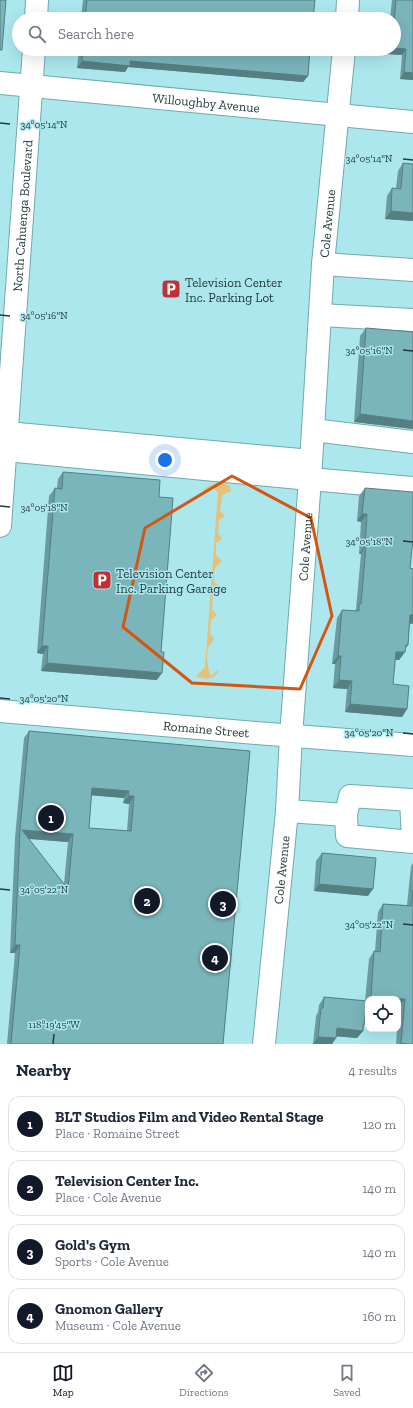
<!DOCTYPE html>
<meta charset="utf-8">
<style>
:root{--surface:#fff;--page:#f2f2f3;--text:#1f2937;--muted:#747a83;--line:#e0e1e3;--accent:#111827}
body{margin:0;font-family:"Zilla Slab",serif;background:var(--page);color:var(--text)}
.controls{position:absolute;right:12px;bottom:12px;display:grid;overflow:hidden;border-radius:8px;box-shadow:0 4px 16px #0002}
.controls button{width:36px;height:36px;display:grid;place-items:center;padding:0;border:0;border-bottom:1px solid var(--line);background:var(--surface);color:var(--text);font:20px sans-serif}
.you{position:absolute;left:165px;top:460px;width:14px;height:14px;margin:-10px;border:3px solid #fff;border-radius:50%;background:#1a73e8;box-shadow:0 0 0 6px #1a73e833}
.badge{display:grid;place-items:center;width:26px;height:26px;border-radius:50%;background:var(--accent);color:#fff;font-size:13px;font-weight:700}
.pin{position:absolute;translate:-50% -50%;border:2px solid #fff;box-shadow:0 1px 4px #0006}
.list{margin:0;padding:0;list-style:none}
h2{display:flex;justify-content:space-between;align-items:center;height:52px;margin:0;padding:0 16px;font-size:17px}
h2 small{font-size:13px;font-weight:400;color:var(--muted)}
.list li{display:grid;grid-template-columns:26px 1fr auto;gap:12px;align-items:center;box-sizing:border-box;height:56px;margin:0 8px 8px;padding:0 8px;border:1px solid var(--line);border-radius:12px}
.list b{display:block;font-size:15px;white-space:nowrap}
.list p{margin:0;font-size:13px;white-space:nowrap;color:var(--muted)}
.list em{font-size:13px;font-style:normal;color:var(--muted)}
.icon{flex:none;width:22px;height:22px;fill:none;stroke:currentColor;stroke-width:2;stroke-linecap:round;stroke-linejoin:round}
.map{position:relative;flex:none;width:413px;height:1044px;overflow:hidden}
.search{position:absolute;background:var(--surface);box-shadow:0 4px 16px #0002;left:12px;right:12px;top:12px;height:44px;display:flex;align-items:center;gap:10px;box-sizing:border-box;padding:0 14px;border-radius:22px;color:var(--muted);font-size:15px}
.sheet{height:308px;background:var(--surface)}
nav{display:flex;justify-content:space-around;align-items:center;box-sizing:border-box;height:56px;border-top:1px solid var(--line);background:var(--surface);font-size:11px;color:var(--muted)}
nav a{display:grid;justify-items:center;gap:2px}
nav .on{color:var(--accent)}
.map>svg:first-child{display:block}
</style>
<div class="map">
<svg width="413" height="1044" viewBox="0 0 413 1044">
<rect width="100%" height="100%" fill="#ace7ee"/>
<path fill="#e5c179" d="M217,483L226,484L230,486L231,491L222,495L220,511L225,516L219,520L218,533L222,539L216,543V555L222,561L215,568L214,581L220,587L213,592L212,609L217,615L211,620L210,634L214,638C213,642 211,643 209,646C205,653 208,670 211,676L218,670V673C212,680 204,680 196,676L205,667L218,492L213,487L203,495L202,493C205,487 210,485 217,483Z"/>
<g fill="none" stroke-linecap="round" stroke-linejoin="round">
<defs>
<g id="minor">
<path d="M347,19L348,0"/>
<path id="s1" d="M0,83L413,122"/>
<path d="M323,264L413,270"/>
<path d="M320,315L413,320"/>
<path d="M313,430L413,442"/>
<path d="M7,433L311,461"/>
<path d="M6,450L310,479L413,488"/>
<path id="s2" d="M0,711L256,733L413,745"/>
<path d="M287,811L346,815"/>
<path d="M413,839L411,800L350,796L346,815L347,836L413,842"/>
<path id="s3" d="M264,1044L287,811L291,736L310,479L323,264L344,49"/>
</g>
<g id="major">
<path d="M36,19L37,0"/>
<path id="s4" d="M0,526L34,49"/>
</g>
</defs>
<use href="#minor" stroke="#70aab0" stroke-width="24"/>
<use href="#major" stroke="#70aab0" stroke-width="24"/>
<use href="#minor" stroke="#fff" stroke-width="22"/>
<use href="#major" stroke="#fff" stroke-width="22"/>
</g>
<g fill="#699ca1" fill-rule="evenodd">
<path d="M83,0H315L313,19H81Z"/>
<path d="M392,0H413V80L400,79L402,55L387,54L388,49H394V19H390Z"/>
<path d="M79,49H310L308,76L303,82L128,67L125,72L77,68Z"/>
<path d="M403,163L413,221L385,219L387,196L392,188H396L398,171Z"/>
<path d="M366,328L413,332V429L354,422L360,336Z"/>
<path d="M63,472L159,497L157,680L41,671L43,654L37,653L49,496L55,488H57L58,479Z"/>
<path d="M365,488L410,568V623L408,645L405,648V652L399,660H395L393,684L407,709L402,717L345,712L347,689L333,688L335,664H332L337,618L342,610L355,611L356,609L361,554H359L361,522L357,521L359,496Z"/>
<path d="M29,731L250,751L223,1044H7L15,953H10L15,838L24,738ZM91,795L124,798L123,803L129,804L127,831L89,828ZM28,839L68,842L64,884Z"/>
<path d="M322,853L368,896L314,891L316,861Z"/>
<path d="M413,863V1044H396L397,1029H398L399,1007H398V999H368V1005H366L363,1031L357,1038L336,1036V1038L332,1044H313L316,1016L318,1012L319,1005L324,997L365,1001L369,959L374,951H375L378,912L383,904L407,905L411,866Z"/>
</g>
<g fill="#557f83">
<path d="M394,48L406,49L402,55L387,54L391,49H394Z"/>
<path d="M82,61H130L308,76L303,82L128,67L125,72L77,68Z"/>
<path d="M404,72L413,73V80L400,79Z"/>
<path d="M391,211L413,213V221L385,219Z"/>
<path d="M360,414L413,421V429L354,422Z"/>
<path d="M362,514H367L361,522L357,521Z"/>
<path d="M365,546H366L361,554H359Z"/>
<path d="M410,615H413V624L405,623Z"/>
<path d="M406,645H408L403,652H405L399,660H391L396,652Z"/>
<path d="M42,646H48L43,654L37,653Z"/>
<path d="M338,656H341L335,664H332Z"/>
<path d="M47,663L162,673L157,680L41,671Z"/>
<path d="M339,680L352,681L347,689L333,688Z"/>
<path d="M350,704L407,709L402,717L345,712Z"/>
<path d="M92,788L129,791L124,798L87,795Z"/>
<path d="M128,796H134L129,804L123,803Z"/>
<path d="M22,830L73,834L68,842L20,838Z"/>
<path d="M319,884L373,889L368,896L314,891Z"/>
<path d="M15,945H20L15,953H10Z"/>
<path d="M371,997L405,999L399,1007H398V999H369Z"/>
<path d="M363,1025H364L361,1031H363L357,1038L332,1036L337,1028Z"/>
<path d="M318,1037L336,1038L332,1044H313Z"/>
</g>
<g fill="#7ab5bb" stroke="#557f83" fill-rule="evenodd">
<path d="M0,0H6L2,50H0Z"/>
<path d="M87,0H315L313,19H85Z"/>
<path d="M396,0H413V73L404,72L406,49L394,48V23Z"/>
<path d="M83,49H310L308,76L130,61V66L82,61Z"/>
<path d="M403,163L413,164V213L391,211L392,188L401,189Z"/>
<path d="M366,328L413,332V421L360,414Z"/>
<path d="M63,472L160,480L159,497L173,498L161,652H164L162,673L47,663L48,646H42L55,488L62,489Z"/>
<path d="M365,488L413,492V539L410,568L413,569V615H410L408,645H406L405,652H396L393,684L409,686L407,709L350,704L352,681L339,680L341,656H338L342,610L359,611V604H361L366,546H365L367,514H362Z"/>
<path d="M29,731L250,751L223,1044H11L20,945H15L20,830ZM92,788L129,791L128,796H134L131,831L89,828ZM22,830L73,834L68,889Z"/>
<path d="M322,853L376,858L373,889L319,884Z"/>
<path d="M413,890V1044H407L401,1043L405,999L371,997L374,951L380,952L383,904L411,906Z"/>
<path d="M324,997L367,1001L364,1025H363V1031L337,1028L336,1038L318,1037L321,1008H323Z"/>
</g>
<path fill="none" stroke="#d45611" stroke-width="3" stroke-linejoin="round" d="M232,476L311,518L332,616L300,689L192,683L123,627L145,528Z"/>
<path fill="none" stroke="#233b3e" stroke-width="1.5" d="M0,123L10,124M403,159L413,160M0,315L10,316M403,350L413,351M0,506L10,507M403,541L413,542M0,698L10,699M403,733L413,734M0,889L10,890M403,924L413,925M53,1044L54,1034"/>
<defs>
<symbol id="parking-square" viewBox="-11 -11 22 22"><rect x="-9" y="-9" width="18" height="18" rx="4" fill="#c03135" stroke="#ace7ee"/><path d="M-3.5-5.5H1a3.5 3.5 0 0 1 0 7H-1V5.5H-3.5ZM-1-3.4V-.6H.8a1.4 1.4 0 0 0 0-2.8Z" fill="#fff"/></symbol>
</defs>
<g fill-rule="evenodd">
<use href="#parking-square" x="160" y="278" width="22" height="22"/>
<use href="#parking-square" x="91" y="569" width="22" height="22"/>
</g>
<g text-anchor="middle" dominant-baseline="central" stroke-width="3" stroke-linejoin="round" paint-order="stroke">
<g font-size="13" fill="#233b3e" stroke="#ace7ee">
<text stroke="none"><textPath href="#s1" startOffset="207">Willoughby Avenue</textPath></text>
<text stroke="none"><textPath href="#s4" startOffset="311">North Cahuenga Boulevard</textPath></text>
<text stroke="none"><textPath href="#s3" startOffset="823">Cole Avenue</textPath></text>
<text stroke="none"><textPath href="#s3" startOffset="499">Cole Avenue</textPath></text>
<text stroke="none"><textPath href="#s2" startOffset="207">Romaine Street</textPath></text>
<text stroke="none"><textPath href="#s3" startOffset="175">Cole Avenue</textPath></text>
</g>
<g font-size="13" fill="#233b3e" stroke="#ace7ee" text-anchor="start">
<text x="185" y="282">Television Center<tspan x="185" dy="15">Inc. Parking Lot</tspan></text>
<text x="116" y="573">Television Center<tspan x="116" dy="15">Inc. Parking Garage</tspan></text>
</g>
</g>
<g font-size="10" text-anchor="middle" fill="#233b3e" stroke="#ace7ee" stroke-width="3" stroke-linejoin="round" paint-order="stroke">
<text x="44" y="128">34°05'14"N</text>
<text x="369" y="162">34°05'14"N</text>
<text x="44" y="319">34°05'16"N</text>
<text x="369" y="354">34°05'16"N</text>
<text x="44" y="511">34°05'18"N</text>
<text x="369" y="545">34°05'18"N</text>
<text x="44" y="702">34°05'20"N</text>
<text x="369" y="736">34°05'20"N</text>
<text x="44" y="893">34°05'22"N</text>
<text x="369" y="928">34°05'22"N</text>
<text x="54" y="1028">118°19'45"W</text>
</g>
</svg>
<div class="controls">
<button><svg class="icon" aria-label="locate" viewBox="0 0 24 24"><circle cx="12" cy="12" r="6"/><path d="M12 2v4M12 18v4M2 12h4M18 12h4"/></svg></button>
</div>
<div class="you"></div>
<div class="pin badge" style="left:51px;top:818px">1</div>
<div class="pin badge" style="left:147px;top:901px">2</div>
<div class="pin badge" style="left:223px;top:904px">3</div>
<div class="pin badge" style="left:215px;top:958px">4</div>
<div class="search"><svg class="icon" aria-label="search" viewBox="0 0 24 24"><circle cx="10" cy="10" r="6"/><path d="M15 15l6 6"/></svg>Search here</div>
</div>
<section class="sheet">
<h2>Nearby<small>4 results</small></h2>
<ul class="list">
<li><span class="badge">1</span><div><b>BLT Studios Film and Video Rental Stage</b><p>Place · Romaine Street</p></div><em>120 m</em></li>
<li><span class="badge">2</span><div><b>Television Center Inc.</b><p>Place · Cole Avenue</p></div><em>140 m</em></li>
<li><span class="badge">3</span><div><b>Gold's Gym</b><p>Sports · Cole Avenue</p></div><em>140 m</em></li>
<li><span class="badge">4</span><div><b>Gnomon Gallery</b><p>Museum · Cole Avenue</p></div><em>160 m</em></li>
</ul>
</section>
<nav>
<a class="on"><svg class="icon" aria-label="map" viewBox="0 0 24 24"><path d="M3 6l6-2 6 2 6-2v14l-6 2-6-2-6 2zM9 4v14M15 6v14"/></svg>Map</a>
<a><svg class="icon" aria-label="directions" viewBox="0 0 24 24"><path d="M12 3l9 9-9 9-9-9zM9 14v-3h6M13 9l2 2-2 2"/></svg>Directions</a>
<a><svg class="icon" aria-label="saved" viewBox="0 0 24 24"><path d="M7 4h10v16l-5-4-5 4z"/></svg>Saved</a>
</nav>
